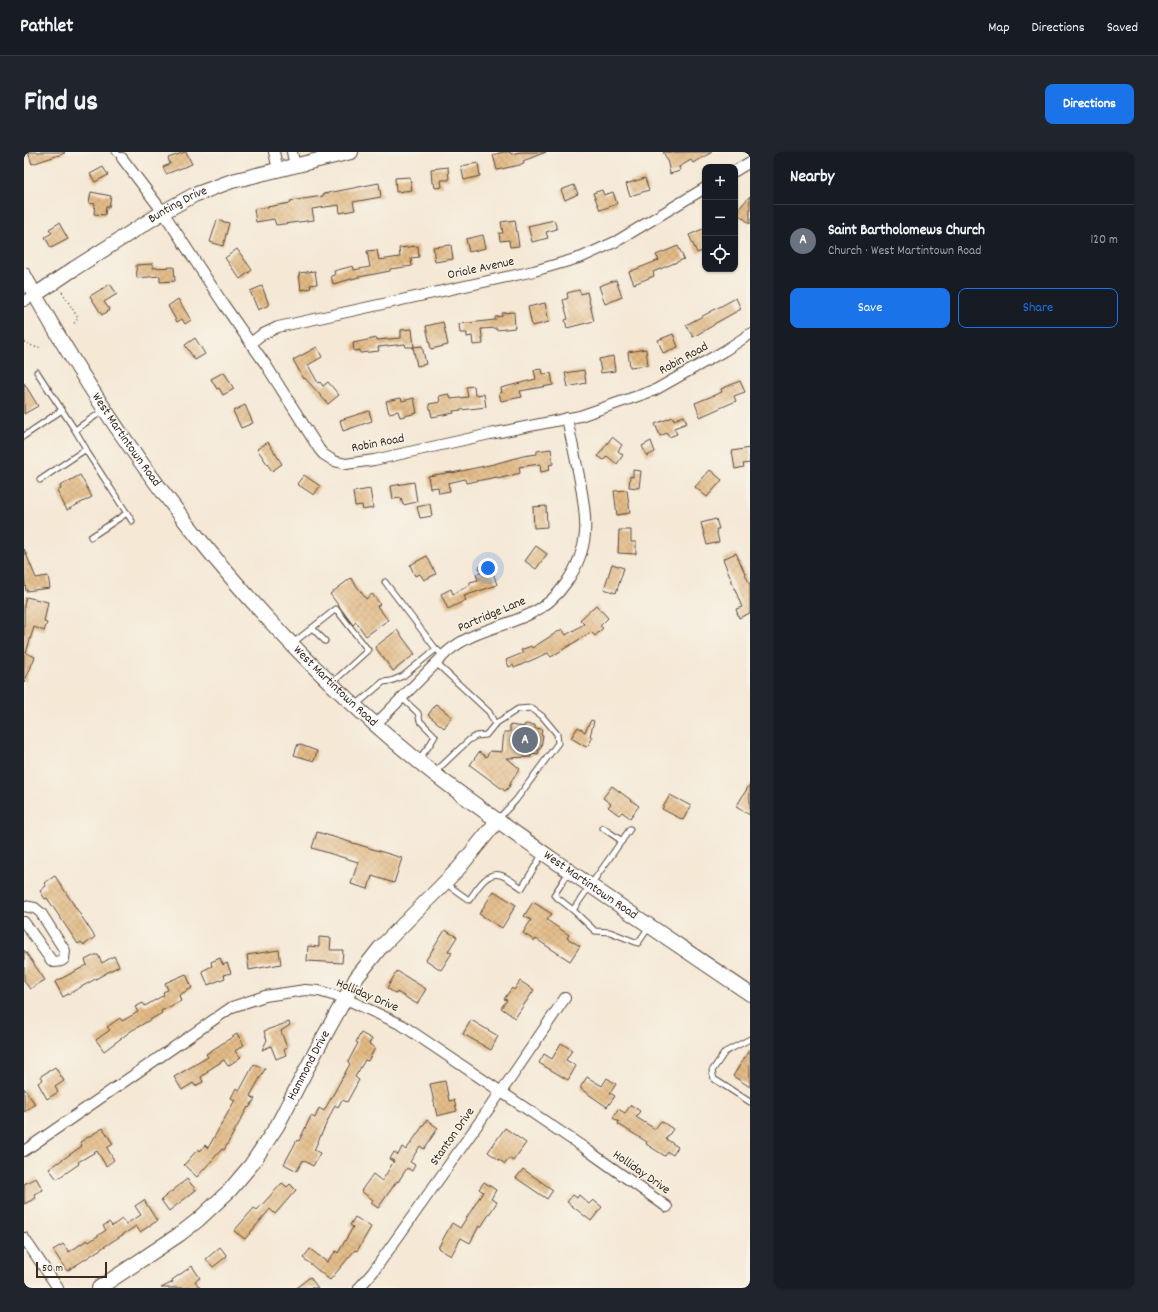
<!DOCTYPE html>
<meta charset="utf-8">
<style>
:root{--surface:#171b24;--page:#20242c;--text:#f1f3f6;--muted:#9ea1a6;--line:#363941;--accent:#1a73e8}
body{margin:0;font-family:Dekko,sans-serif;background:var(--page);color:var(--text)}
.controls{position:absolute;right:12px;top:12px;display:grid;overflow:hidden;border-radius:8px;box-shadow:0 1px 3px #0004}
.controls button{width:36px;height:36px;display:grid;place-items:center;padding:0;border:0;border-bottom:1px solid var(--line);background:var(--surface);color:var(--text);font:20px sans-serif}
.scale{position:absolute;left:12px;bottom:10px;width:71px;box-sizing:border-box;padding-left:4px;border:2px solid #3b2a1e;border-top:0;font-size:11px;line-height:14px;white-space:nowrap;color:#3b2a1e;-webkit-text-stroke:3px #f7f3e8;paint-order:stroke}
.you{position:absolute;left:464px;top:416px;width:14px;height:14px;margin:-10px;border:3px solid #fff;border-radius:50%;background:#1a73e8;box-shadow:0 0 0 6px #1a73e833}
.badge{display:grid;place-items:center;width:26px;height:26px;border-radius:50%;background:var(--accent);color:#fff;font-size:13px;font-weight:700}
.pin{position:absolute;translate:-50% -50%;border:2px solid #fff;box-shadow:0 1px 4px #0006}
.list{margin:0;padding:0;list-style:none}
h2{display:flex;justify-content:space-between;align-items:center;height:52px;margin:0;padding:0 16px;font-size:17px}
h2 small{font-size:13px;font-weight:400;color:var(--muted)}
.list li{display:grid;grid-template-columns:26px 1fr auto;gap:12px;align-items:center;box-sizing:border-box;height:72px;padding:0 16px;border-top:1px solid var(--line)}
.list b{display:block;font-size:15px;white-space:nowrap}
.list p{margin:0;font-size:13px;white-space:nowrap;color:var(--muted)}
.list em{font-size:13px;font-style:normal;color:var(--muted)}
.actions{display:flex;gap:8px;padding:12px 16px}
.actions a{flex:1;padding:9px 0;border:1px solid var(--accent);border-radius:8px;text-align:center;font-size:14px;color:var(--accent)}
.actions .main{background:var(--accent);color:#fff}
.icon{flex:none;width:22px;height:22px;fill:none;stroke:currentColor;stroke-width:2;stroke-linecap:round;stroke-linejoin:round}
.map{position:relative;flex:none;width:726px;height:1136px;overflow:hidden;border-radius:8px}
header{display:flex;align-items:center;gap:24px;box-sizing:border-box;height:56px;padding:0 20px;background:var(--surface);border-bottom:1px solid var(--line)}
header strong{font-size:19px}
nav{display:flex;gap:22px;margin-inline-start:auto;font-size:14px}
.intro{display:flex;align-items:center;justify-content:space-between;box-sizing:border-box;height:96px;padding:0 24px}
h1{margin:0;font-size:28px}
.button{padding:10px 18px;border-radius:8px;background:var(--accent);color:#fff;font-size:14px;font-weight:700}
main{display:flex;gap:24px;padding:0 24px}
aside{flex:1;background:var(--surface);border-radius:8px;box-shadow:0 1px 3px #0004}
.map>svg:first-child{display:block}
</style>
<header>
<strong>Pathlet</strong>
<nav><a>Map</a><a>Directions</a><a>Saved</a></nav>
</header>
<div class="intro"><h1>Find us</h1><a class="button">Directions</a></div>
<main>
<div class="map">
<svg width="726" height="1136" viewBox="0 0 726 1136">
<defs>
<pattern id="building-cross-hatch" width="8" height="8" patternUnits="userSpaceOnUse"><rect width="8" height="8" fill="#e2b983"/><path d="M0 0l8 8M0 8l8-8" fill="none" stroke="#c39f71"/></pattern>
</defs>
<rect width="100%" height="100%" fill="#f7f3e8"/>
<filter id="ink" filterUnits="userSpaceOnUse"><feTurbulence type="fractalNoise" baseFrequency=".025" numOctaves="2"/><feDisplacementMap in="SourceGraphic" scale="8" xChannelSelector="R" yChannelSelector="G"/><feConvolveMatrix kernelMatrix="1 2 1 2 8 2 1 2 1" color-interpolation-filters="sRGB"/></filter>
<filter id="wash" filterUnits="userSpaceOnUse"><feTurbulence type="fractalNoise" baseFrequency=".012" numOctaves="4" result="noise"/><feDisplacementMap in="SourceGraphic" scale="16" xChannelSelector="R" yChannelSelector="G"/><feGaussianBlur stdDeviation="0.9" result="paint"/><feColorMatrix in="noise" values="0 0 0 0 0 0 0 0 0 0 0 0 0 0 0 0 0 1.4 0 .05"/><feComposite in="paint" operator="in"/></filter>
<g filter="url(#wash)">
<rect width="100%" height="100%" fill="#f5e8d5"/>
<g id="blocks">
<g fill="url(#building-cross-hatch)">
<path d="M4,0H40L41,1L8,12Z"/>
<path d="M161,0H162L168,12L142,22L139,15L146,12L144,6Z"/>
<path d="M479,0H486L487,2L497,0H522L499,9L500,12L473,18L469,3Z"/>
<path d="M639,0H688L669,11L667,8L655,15L656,19L646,22L643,7Z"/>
<path d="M454,11L456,24L440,28L437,14Z"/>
<path d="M79,15L84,23L71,30L66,22Z"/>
<path d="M424,15L425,28H417L418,35L411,36L410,31H408L407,17Z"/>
<path d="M386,25L388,38L372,40L371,26Z"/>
<path d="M621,26L625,38L606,44L602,32Z"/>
<path d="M355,31L357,45L329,50L331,58L316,61L315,53L288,57L290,68L252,73L250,67L232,70L230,57L267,51L266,49L299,44V42Z"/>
<path d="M550,33L554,42L541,48L537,38Z"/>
<path d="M578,38L580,43L589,40L593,52L576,58L569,41Z"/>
<path d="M67,40L87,44L85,55H82L81,63L70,62L71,52L65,51Z"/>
<path d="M726,44V72L712,60Z"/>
<path d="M193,68L205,71L199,94L186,90Z"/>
<path d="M491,68L495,94L486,95L485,88L476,89L475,81H479L477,70Z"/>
<path d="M530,68L533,77L522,80L524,86L508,90L504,74Z"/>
<path d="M35,71L44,87L27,96L21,85L28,81L25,77Z"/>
<path d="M681,76V98L673,101L665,83Z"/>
<path d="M459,83L462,96L445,100L442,87Z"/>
<path d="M427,93L429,107L411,110L409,95Z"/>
<path d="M394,94L395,105L387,106L388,114L366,117V119L335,125L309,132L307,124L311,123L310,119L329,114L330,118L346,115L343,99L353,98L355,108L376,105L375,96Z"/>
<path d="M654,94L660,107L629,120L630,124L610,132L605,120L635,108L632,103Z"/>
<path d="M213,97L228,118L216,127L201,106Z"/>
<path d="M129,112V116L150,115L151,129L136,130V124L113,126L112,113Z"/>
<path d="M291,119L293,132L286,133L287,136L277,138L275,121Z"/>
<path d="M592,128L598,145L581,152L575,134Z"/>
<path d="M86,132L93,142L80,150L86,158L78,163L66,144Z"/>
<path d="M238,134L245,153L234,158L226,139Z"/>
<path d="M555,138L557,142L563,140L570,169L543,176L541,168L544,167L539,148L544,146L543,141Z"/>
<path d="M712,146L717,157L690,172V173L669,185L662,173Z"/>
<path d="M154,147L167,168L161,172L158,167L153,170L144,154Z"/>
<path d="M521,151L525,170L508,174L504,155Z"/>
<path d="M490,160L491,176L472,178V176L457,177L459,192L449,193L448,184L443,185V181H436L435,172L471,168V165L478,164V161Z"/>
<path d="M419,170L424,193L407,197L402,174Z"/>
<path d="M388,177L390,195H382L381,192L354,195L355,199L336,201V198L330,199L329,191L353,186V188L377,186V178Z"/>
<path d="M649,182L654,195L639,201L634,188Z"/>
<path d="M171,186L181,202L171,208L161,193Z"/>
<path d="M398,194L402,212L393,214L389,195Z"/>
<path d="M293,195L298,205L284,213L294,231L296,230L299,234L304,230L315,243L304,252L281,226L280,227L269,208Z"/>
<path d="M622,197L624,213L606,215L604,200Z"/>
<path d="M589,204L591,219L577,221L575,207Z"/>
<path d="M518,217L519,222L527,221L529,233L496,239L498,245L477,249L475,241H478L477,236L512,227L510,218Z"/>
<path d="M560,218L562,231L544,235L541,221Z"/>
<path d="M200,220L210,237L199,243L195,236L193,237L187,227Z"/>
<path d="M716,229L721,240L710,244L712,249L676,265L671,251L698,240L697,237Z"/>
<path d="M0,231L14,254L0,262Z"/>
<path d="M450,234L451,243L460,242L462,255L429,259L430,261L408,265L405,252L416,250L415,244L425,242L427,247L444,245L442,235Z"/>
<path d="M377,246L378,249L390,246L393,261L376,265L374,259L365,261L362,249Z"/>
<path d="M221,253L229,271L217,276L209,259Z"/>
<path d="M345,259L348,269L319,279L316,268Z"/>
<path d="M660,264L663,271L650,276L653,282L645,285L643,281L636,284L631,272L649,265L650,268Z"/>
<path d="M588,285L598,293L594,299L599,303L593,312L583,304L580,308L574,304Z"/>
<path d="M627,289L631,300L623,304L618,294Z"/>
<path d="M244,290L258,312L248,319L233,297Z"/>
<path d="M726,296V311L719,312L720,315L711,317L708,299Z"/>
<path d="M527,297L529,312L525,313L526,318L517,320L516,312L495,315L496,321L474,327L473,325L442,331L441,327L424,331L426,339L415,341L414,335L406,336L404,324L428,320V321L470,312L499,304L513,302V299Z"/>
<path d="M609,318L617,319L615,336L605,335L606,324L609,325Z"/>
<path d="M686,318L698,328L683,345L671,335Z"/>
<path d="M56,323L68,345L43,358L33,339L37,337L36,334Z"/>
<path d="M280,323L296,334L290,343L273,332Z"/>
<path d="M390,330L393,350L379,353L377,346L369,347L367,334Z"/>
<path d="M346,337L349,356L339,358L338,353L331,354L329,340Z"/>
<path d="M603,338L606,361L593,363L590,339Z"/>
<path d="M406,352L408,364L396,366L393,355Z"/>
<path d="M522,354L523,375L510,376L509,355Z"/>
<path d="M692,367L695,377H692L695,390L683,393L677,371Z"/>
<path d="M595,378H607V390H612V402L594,401Z"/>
<path d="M512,394L523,402L512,417L501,409Z"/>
<path d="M0,397L12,426L24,424L26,436L2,439L0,420Z"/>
<path d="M712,401L726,433V461L715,466L712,457L718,455L699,407Z"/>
<path d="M403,404L412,422L400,428L396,422L391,424L386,413Z"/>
<path d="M466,411L473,433L440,444L442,448L424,457L417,442L427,437L429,442L446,433V430L454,428L452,422L457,421L455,415Z"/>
<path d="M588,412L600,416L592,441L580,437Z"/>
<path d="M327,426L342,447L348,442L356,452L353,454L364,468L342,484L332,470L329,473L306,442Z"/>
<path d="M2,445L24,450L20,470L23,471L20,479L10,475L2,501L11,505L0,531V453Z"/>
<path d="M572,453L584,466L576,474L579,476L571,484L567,480L527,505L524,501L490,516L489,513L485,515L482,508L499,501L497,498L507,494L508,496L538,477L542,483L560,472L556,468Z"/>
<path d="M373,478L391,502L369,519L351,495Z"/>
<path d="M412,552L428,565L420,576L404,563Z"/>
<path d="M567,568L570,569L566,584L569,585L565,592L562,595L547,586L554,575L561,580Z"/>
<path d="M501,572L511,573V576L518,577L517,582L519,583L517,596L515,597L514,602L507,601V605L483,606L496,617L489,626L485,635L481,639L446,613L455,600L462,605L466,599L478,600L480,580H486V573L500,575Z"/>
<path d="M274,592L293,599L290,609L270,603Z"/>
<path d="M726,632V663L712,655Z"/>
<path d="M588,634L615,654L606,666L598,660L595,663L584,655L587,652L579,646Z"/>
<path d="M646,643L667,654L659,668L638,657Z"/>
<path d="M293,680L378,706L370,731L348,724L344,737L327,732L334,710L288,696Z"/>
<path d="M31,724L71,785L60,793L57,790L54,792L23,746L21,747L16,739L22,734L20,731Z"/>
<path d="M470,739L492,753L478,776L455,762Z"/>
<path d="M509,750L528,762L523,768L545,783L543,786L556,794L546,809L512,787L511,789L499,781L507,768L500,764Z"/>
<path d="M421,778L433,785L424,799L428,801L417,818L402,808Z"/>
<path d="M295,785L307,786L306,798H319L318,811L283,809L284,794L295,795Z"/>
<path d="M0,798L21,828L6,837L0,829Z"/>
<path d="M255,798L257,812L225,818L223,803Z"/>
<path d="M71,803H74L78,811L90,804L95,814L39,845L31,830L63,813L61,808Z"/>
<path d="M196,806L199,813L203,811L207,821L200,823L201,826L184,833L178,819L188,814L187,810Z"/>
<path d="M373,819L402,837L393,852L373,840L372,842L363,836Z"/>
<path d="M162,822L168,836L155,843L157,849L137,859L138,861L107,879L80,899L72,888L86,878L83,875L96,866L98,869L114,860L111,855L119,851L121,854L140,843L139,840L144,838L141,831Z"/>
<path d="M496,829L510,838L491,866L477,856L483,848L480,847L488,836L490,838Z"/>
<path d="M447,868L474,884L467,898L439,882Z"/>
<path d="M265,870L266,873L257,879L263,896L260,898L262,903L252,907L247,894L238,898L243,888L240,879Z"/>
<path d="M337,881L348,887L345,892L351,896L344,909L341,908L331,925L335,928L323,950L318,948L314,955L311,953L290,998L296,1001L289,1014L279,1008L273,1019L260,1012L273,988L275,989L287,964L291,966L295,956L300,959L326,912L324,910L334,891L332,890Z"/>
<path d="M213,882L220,893L211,899L214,903L217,905L204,914L200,908L183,919L184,920L177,925L179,930L171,934L169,931L158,938L150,925L184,905L182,902Z"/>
<path d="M537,891L548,898L542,908L552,914L544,928L515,911L520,902L528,907Z"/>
<path d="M726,897V935L709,924Z"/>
<path d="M230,912L241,917L226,944L231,947L225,956L224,955L200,998L198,997L173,1025L160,1013L174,997L176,999L181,993L184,996L211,948L207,946L212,936L216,938Z"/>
<path d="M31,915L40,929L31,935L34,940L23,947L14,931L19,928L17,924Z"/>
<path d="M563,925L578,934L583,926L592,932L586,941L591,944L583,955L557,937V934Z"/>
<path d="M421,929L425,949L430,948L433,959L413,964L406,932Z"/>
<path d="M0,936L11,952L0,960Z"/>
<path d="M607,953L616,959L612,965L631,977L637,969L649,977L642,987L654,995L649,1003L644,1000L641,1004L622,992L623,990L594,972L595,970L589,966L594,957L601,961Z"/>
<path d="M403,968L414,976L400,997L396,994L386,1010L391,1013L388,1019L383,1016L374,1030L373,1029L354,1056L347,1051L349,1048L337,1039L349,1022L358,1029L370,1009L366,1007L370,1000L374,1003L378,995L382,998Z"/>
<path d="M79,976L89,992L83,996L90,1008L82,1014L73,999L54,1010L55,1012L33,1027L25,1017L58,994L56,990Z"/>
<path d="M481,976L502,991L489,1009L485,1006L481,1012L464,1000Z"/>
<path d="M499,1017L529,1038L523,1047L492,1026Z"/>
<path d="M12,1026L19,1038L10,1042L12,1046L0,1052V1032Z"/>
<path d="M163,1027L172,1038L145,1059L137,1048Z"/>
<path d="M460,1030L472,1038L467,1047L473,1050L457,1075L455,1074L446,1091L437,1086L427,1104L414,1096L428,1071L436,1076L459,1040L455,1037Z"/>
<path d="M258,1031L263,1035L266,1032L272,1038L251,1062L246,1057L221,1087L210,1079L230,1056L233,1058Z"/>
<path d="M549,1043L553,1046L555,1043L565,1052L569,1048L578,1055L567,1069L543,1050Z"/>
<path d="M120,1048L133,1069L116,1080L112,1074L43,1119L29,1098L39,1092L45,1100L63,1088L65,1090L82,1078L79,1074L85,1070L88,1074L98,1067L102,1072L117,1063L111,1054Z"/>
<path d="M331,1065L347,1075L333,1099L331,1098L306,1128L279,1106L286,1097L303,1110L312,1099L314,1101L329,1075L326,1073Z"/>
<path d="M196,1095L203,1104L189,1115L182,1107Z"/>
<path d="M168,1114L176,1126L171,1129L176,1136H137L149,1130L148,1128Z"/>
<path d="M286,1125L294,1136H272Z"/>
</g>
</g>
</g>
<g filter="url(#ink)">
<use href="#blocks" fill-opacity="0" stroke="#574639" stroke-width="1"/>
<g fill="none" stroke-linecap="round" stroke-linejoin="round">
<defs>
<g id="lane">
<path d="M91,0L98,6"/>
<path d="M13,220L51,278L61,295L63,300L108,369"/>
<path d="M51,278L80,258"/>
<path d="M0,284L38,258"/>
<path d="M16,328L62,297"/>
<path d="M67,385L103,361"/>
<path d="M361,430L412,497"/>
<path d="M288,476L301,489"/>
<path d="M269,491L312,457L344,498L308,531"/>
<path d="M412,511L465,560L471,572"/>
<path d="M378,546L394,561L396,569L411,584L405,594L394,608"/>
<path d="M332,553L359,530L367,529L379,524L412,497L420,504"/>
<path d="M410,621L445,588L452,584L462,583L471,572L494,557L507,556L518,564L533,582L534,591L492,648L474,667"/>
<path d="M579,676L598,689"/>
<path d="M545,720L530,743L549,758L606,677"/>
<path d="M421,731L445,748C452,739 462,719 476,723C482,724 493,733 498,736L519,701"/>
<path d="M549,758L571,779L586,780L614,791L625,775"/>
<path d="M726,887L701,900L688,919L690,927L726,950"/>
</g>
<g id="street">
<path d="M250,0L254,18"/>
<path d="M268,0L271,14"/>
<path d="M98,6L139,60L200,153L242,213L295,297L299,302L310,309L322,312L350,308L466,282L556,264L631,238L700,199L726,182"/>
<path d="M711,19L726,10"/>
<path d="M0,149L11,143"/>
<path d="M227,191L237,183L254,175L510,119L558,105L593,89L681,36"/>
<path d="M352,572L423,500C449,478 477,476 506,462C521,455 533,444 542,431C567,395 563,369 556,329C552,308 547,287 543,266"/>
<path d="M0,754L11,756L17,761L41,799L40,807L37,809L30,810L27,808L0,770"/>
<path d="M0,999L208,855L241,844L281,838L295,839L322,847L378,873L559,995L643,1055"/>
<path d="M0,1086L34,1136"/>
<path d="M335,1136L349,1120L486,927L541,846"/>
</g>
<g id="secondary">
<path id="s1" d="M0,123C100,307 232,476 394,609C437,644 483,675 528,707C594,753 660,797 726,842"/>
<path id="s2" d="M11,143L51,116L139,60L170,43L208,29L327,0"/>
<path id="s3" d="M75,1136L156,1082L174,1068L206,1038L227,1013L253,974L292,899L333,825L356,796L435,716L474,668"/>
</g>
</defs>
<use href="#lane" stroke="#574639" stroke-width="7"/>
<use href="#street" stroke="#574639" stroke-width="12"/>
<use href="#secondary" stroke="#574639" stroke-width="16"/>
<g stroke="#574639" stroke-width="1.5" stroke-dasharray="1 3" stroke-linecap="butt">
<path d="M38,140L54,166L49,173"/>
<path d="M0,190L13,196L17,194"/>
</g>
<use href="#lane" stroke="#fff" stroke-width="5"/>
<use href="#street" stroke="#fff" stroke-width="10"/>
<use href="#secondary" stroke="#fff" stroke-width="14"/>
</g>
</g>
<g text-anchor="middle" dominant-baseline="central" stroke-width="3" stroke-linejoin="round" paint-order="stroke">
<g font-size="13" fill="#3b2a1e" stroke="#f7f3e8">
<text stroke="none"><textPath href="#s2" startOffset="169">Bunting Drive</textPath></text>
<text transform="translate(457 117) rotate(-12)">Oriole Avenue</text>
<text transform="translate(660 207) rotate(-29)">Robin Road</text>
<text stroke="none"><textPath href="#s1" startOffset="194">West Martintown Road</textPath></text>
<text transform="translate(354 292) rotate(-11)">Robin Road</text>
<text transform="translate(468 463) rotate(-23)">Partridge Lane</text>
<text stroke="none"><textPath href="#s1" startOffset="518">West Martintown Road</textPath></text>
<text stroke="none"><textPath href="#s1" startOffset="842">West Martintown Road</textPath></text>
<text transform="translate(343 844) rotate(23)">Holliday Drive</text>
<text stroke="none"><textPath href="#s3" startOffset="312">Hammond Drive</textPath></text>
<text transform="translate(429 985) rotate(-55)">Stanton Drive</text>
<text transform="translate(617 1021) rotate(35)">Holliday Drive</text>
</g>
</g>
</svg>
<div class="controls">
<button>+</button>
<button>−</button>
<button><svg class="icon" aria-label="locate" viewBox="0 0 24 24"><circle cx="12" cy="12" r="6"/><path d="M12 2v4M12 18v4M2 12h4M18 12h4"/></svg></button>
</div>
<div class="scale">50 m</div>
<div class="you"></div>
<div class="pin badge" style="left:501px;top:588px;background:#6b7280">A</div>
</div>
<aside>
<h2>Nearby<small></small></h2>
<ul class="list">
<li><span class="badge" style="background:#6b7280">A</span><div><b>Saint Bartholomews Church</b><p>Church · West Martintown Road</p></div><em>120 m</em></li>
</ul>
<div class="actions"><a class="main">Save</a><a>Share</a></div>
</aside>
</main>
